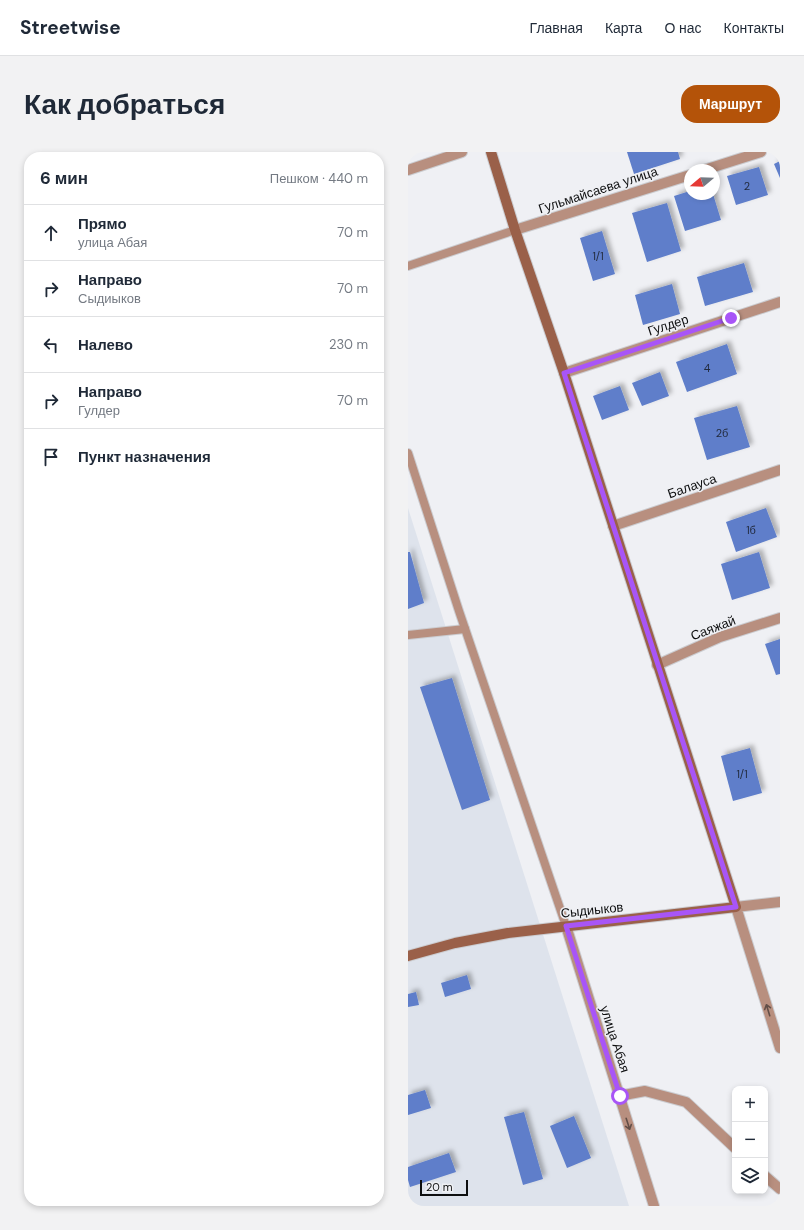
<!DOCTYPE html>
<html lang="ru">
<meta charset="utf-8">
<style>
:root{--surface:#fff;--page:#f2f2f3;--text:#1f2937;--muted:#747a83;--line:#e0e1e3;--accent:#b45309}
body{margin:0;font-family:"DM Sans",sans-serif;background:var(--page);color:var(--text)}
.controls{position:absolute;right:12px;bottom:12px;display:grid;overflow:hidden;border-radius:8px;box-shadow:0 2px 6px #0003}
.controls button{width:36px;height:36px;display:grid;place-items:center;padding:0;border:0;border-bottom:1px solid var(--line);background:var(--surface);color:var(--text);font:20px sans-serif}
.compass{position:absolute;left:276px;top:12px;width:36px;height:36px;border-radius:50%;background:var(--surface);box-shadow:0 2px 6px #0003;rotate:251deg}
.scale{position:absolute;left:12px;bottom:10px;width:48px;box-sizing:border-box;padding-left:4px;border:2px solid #0e0f10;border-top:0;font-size:11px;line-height:14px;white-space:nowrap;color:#0e0f10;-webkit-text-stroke:3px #eff0f4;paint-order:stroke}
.stop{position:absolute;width:12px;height:12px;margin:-9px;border:3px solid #a855f7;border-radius:50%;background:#fff}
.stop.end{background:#a855f7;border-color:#fff;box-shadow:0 1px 4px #0008}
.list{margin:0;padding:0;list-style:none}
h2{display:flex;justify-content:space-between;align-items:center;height:52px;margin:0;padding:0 16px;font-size:17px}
h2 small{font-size:13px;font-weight:400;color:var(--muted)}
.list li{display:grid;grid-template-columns:26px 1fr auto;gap:12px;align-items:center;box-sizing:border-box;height:56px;padding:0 16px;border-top:1px solid var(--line)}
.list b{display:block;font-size:15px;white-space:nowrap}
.list p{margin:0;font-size:13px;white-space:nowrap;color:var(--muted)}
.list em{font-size:13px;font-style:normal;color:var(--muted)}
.icon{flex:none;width:22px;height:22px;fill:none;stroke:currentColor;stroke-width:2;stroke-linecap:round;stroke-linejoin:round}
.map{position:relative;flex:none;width:372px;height:1054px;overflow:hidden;border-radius:16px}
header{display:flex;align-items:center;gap:24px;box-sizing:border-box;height:56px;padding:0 20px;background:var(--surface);border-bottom:1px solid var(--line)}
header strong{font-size:19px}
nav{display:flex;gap:22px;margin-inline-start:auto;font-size:14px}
.intro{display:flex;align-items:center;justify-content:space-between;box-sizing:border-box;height:96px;padding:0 24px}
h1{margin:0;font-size:28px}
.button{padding:10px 18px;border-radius:16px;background:var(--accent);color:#fff;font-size:14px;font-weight:700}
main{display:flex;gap:24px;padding:0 24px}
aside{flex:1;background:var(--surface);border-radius:16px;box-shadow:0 2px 6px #0003}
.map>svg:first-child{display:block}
</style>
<header>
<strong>Streetwise</strong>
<nav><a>Главная</a><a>Карта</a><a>О нас</a><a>Контакты</a></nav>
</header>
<div class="intro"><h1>Как добраться</h1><a class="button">Маршрут</a></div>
<main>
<aside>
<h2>6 мин<small>Пешком · 440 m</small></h2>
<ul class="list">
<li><svg class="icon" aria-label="ahead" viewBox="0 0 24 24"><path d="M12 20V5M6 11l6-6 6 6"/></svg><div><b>Прямо</b><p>улица Абая</p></div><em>70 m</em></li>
<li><svg class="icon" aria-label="right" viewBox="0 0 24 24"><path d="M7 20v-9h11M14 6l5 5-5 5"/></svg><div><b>Направо</b><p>Сыдиыков</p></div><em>70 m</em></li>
<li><svg class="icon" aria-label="left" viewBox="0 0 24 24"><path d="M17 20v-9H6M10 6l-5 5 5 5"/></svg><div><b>Налево</b></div><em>230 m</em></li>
<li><svg class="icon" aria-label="right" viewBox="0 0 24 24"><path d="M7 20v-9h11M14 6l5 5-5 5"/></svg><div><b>Направо</b><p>Гулдер</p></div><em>70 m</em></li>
<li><svg class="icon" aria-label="arrive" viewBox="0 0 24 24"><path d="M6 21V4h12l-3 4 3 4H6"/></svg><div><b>Пункт назначения</b></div></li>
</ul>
</aside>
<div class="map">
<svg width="372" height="1054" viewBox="0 0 372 1054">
<defs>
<filter id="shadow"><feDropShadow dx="3.5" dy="-3.5" stdDeviation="2" flood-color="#0004"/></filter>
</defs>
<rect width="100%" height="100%" fill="#eff0f4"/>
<path fill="#dee3ec" d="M0,356L221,1054H0Z"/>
<g fill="#5e7eca" filter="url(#shadow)">
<path d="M219,0H270L272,7L226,22Z"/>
<path d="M372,9V26L366,12Z"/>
<path d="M351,15L360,43L328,53L319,24Z"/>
<path d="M282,39V42H305L313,68L277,79L266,44Z"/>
<path d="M259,51L273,99L239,110L224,61Z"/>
<path d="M194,79L207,122L185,129L172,86Z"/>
<path d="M336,111L345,140L297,154L289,125Z"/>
<path d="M264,132L272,162L235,173L227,143Z"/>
<path d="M319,192L329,222L279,240L268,210Z"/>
<path d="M252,220L261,244L234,254L224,231Z"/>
<path d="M212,234L221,258L194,268L185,244Z"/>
<path d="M329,254L342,295L299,308L286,266Z"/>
<path d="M358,356L369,385L328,400L318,370Z"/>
<path d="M0,400H2L16,451L0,457Z"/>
<path d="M351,400L362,436L324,448L313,412Z"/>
<path d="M372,487V522L368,523L357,492Z"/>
<path d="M44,526L82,648L54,658L12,535Z"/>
<path d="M342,596L354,641L325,649L313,604Z"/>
<path d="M59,823L63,837L37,845L33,831Z"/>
<path d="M8,840L11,853L0,855V842Z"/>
<path d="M17,938L23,956L0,963V943Z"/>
<path d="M116,960L135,1027L115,1033L96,965Z"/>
<path d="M166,964L183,1006L159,1016L142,974Z"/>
<path d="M41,1001L48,1020L2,1035L0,1028V1015Z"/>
</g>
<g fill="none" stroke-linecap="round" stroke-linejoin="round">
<defs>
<g id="service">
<path d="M0,114L107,78"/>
<path d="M0,301L51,459L158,774"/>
<path d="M0,483L57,477"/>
</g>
<g id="minor">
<path d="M0,18L54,0"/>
<path d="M296,18L353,0"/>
<path d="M107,78L282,23"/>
<path d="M156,221L372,150"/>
<path d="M205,374L372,318"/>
<path d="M249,513L312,485L372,466"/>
<path d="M158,774L246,1054"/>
<path d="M211,944L237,939L278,950L327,996"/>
<path d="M357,1024L372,1037"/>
</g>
<path id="tertiary" d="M372,750L328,755L372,896"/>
<path id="secondary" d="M0,804L47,791L100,781L328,755L156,221L107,78L83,0"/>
</defs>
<use href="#service" stroke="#cbccd0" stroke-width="10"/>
<use href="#minor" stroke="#cbccd0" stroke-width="12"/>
<use href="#tertiary" stroke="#cbccd0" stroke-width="12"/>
<use href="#secondary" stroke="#cbccd0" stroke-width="12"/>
<use href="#service" stroke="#b88f7f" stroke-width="8"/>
<use href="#minor" stroke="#b88f7f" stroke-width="10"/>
<use href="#tertiary" stroke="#b88f7f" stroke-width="10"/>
<use href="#secondary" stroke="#9a6049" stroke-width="10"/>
</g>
<defs><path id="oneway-shaft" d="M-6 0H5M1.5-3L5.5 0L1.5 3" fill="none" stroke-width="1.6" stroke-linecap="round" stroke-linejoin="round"/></defs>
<g stroke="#634f48">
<use href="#oneway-shaft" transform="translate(360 858) rotate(-107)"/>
<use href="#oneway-shaft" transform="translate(220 972) rotate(72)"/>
</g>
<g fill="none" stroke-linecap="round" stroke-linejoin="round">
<path stroke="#a855f7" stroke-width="5" d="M212,944L158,774L328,755L156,221L323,166"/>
</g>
<g text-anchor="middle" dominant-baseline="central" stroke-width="3" stroke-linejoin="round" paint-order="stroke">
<g font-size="11" fill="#222b3e">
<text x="339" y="34">2</text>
<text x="190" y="104">1/1</text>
<text x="299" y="216">4</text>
<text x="314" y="281">2б</text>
<text x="343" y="378">1б</text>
<text x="334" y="622">1/1</text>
</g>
<g font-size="13" fill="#0e0f10" stroke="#eff0f4">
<text transform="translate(190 38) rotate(-18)">Гульмайсаева улица</text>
<text transform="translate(260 173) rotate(-18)">Гулдер</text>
<text transform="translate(284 334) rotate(-19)">Балауса</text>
<text transform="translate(305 476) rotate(-21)">Саяжай</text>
<text transform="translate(184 758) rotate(-6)">Сыдиыков</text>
<text transform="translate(207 887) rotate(72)">улица Абая</text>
</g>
</g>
</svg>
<div class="controls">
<button>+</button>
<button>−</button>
<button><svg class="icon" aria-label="layers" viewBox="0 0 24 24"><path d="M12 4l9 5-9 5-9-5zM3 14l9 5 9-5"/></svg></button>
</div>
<svg class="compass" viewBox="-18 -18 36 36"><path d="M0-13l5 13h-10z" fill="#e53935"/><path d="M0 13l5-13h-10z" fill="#747a83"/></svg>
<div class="scale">20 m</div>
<div class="stop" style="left:212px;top:944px"></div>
<div class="stop end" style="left:323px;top:166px"></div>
</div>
</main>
